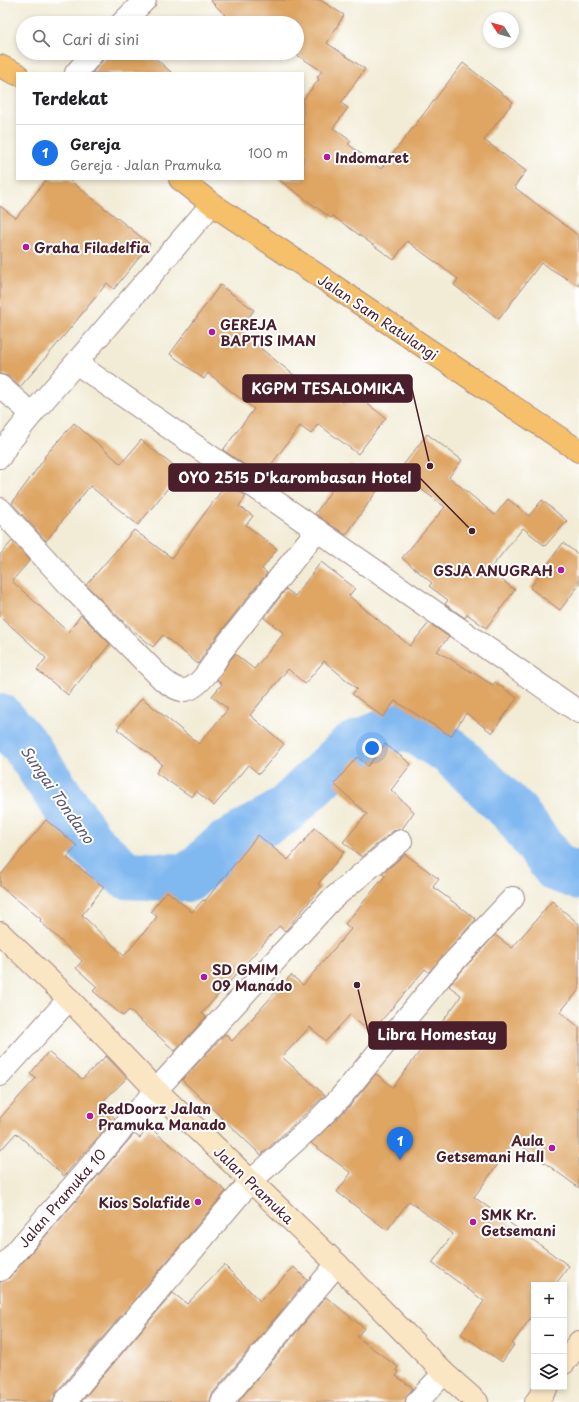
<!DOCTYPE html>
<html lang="id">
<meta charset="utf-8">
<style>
:root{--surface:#fff;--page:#f6f6f6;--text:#202124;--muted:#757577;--line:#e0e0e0;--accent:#1a73e8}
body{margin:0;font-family:"Playpen Sans",sans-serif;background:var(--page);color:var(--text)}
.controls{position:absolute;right:12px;bottom:12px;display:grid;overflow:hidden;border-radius:0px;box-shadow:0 2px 6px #0003}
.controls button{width:36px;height:36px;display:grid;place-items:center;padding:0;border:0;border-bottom:1px solid var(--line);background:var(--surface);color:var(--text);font:20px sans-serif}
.compass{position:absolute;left:483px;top:12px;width:36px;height:36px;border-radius:50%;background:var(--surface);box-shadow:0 2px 6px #0003;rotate:307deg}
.you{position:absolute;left:372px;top:748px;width:14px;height:14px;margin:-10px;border:3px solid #fff;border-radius:50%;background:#1a73e8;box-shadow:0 0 0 6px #1a73e833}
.badge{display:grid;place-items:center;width:26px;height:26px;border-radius:50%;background:var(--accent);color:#fff;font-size:13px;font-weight:700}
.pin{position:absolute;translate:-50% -33px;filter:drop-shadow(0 1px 2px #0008)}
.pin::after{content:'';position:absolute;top:21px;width:14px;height:12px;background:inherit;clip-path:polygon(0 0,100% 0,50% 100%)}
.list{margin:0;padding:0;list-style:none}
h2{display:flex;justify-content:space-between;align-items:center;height:52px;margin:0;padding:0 16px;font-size:17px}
h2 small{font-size:13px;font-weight:400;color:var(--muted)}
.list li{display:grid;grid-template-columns:26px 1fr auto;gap:12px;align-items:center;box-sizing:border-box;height:56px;padding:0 16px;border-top:1px solid var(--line)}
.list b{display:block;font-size:15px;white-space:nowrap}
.list p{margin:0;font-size:13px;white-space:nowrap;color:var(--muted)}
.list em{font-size:13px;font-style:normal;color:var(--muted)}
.icon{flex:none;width:22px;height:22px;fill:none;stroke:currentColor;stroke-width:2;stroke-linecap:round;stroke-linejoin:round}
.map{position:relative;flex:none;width:579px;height:1402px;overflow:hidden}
.search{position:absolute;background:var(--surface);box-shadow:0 2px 6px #0003;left:16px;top:16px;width:288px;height:44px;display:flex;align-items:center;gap:10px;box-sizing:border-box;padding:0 14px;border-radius:22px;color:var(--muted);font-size:15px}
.panel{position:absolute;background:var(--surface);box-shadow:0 2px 6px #0003;left:16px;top:72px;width:288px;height:108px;border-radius:0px}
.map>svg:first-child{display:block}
</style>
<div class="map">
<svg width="579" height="1402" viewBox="0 0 579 1402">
<rect width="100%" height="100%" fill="#fff"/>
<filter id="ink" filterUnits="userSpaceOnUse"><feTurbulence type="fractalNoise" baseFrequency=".025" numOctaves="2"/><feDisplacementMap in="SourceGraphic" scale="8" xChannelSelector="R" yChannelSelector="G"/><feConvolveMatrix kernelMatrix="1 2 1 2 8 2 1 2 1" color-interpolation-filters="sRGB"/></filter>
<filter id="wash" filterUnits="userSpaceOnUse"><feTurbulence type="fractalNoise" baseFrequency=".012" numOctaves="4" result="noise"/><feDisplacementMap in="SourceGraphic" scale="16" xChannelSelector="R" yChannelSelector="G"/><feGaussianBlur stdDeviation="0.9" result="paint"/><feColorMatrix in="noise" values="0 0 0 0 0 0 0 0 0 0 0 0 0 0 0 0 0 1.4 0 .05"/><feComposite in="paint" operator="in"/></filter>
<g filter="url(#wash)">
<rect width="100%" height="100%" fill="#f2ecd6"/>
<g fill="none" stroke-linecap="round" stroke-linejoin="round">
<path stroke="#80b8f0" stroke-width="48" d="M0,717L26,747L92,845L126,875L188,878L225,845L283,812L351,747L406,724L451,752L515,813L556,868L579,876"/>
</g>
<g id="blocks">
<g fill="#dea564">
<path d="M210,0H320L344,15L327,43L365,69L341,103L348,108L333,128L351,141L348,144L381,169L463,63L513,102L484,140L526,171L514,187L579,236V286L541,263L499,319L454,285L458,279L407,241L394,260L333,216L331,218L278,179H303V100L319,79L317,77L322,71L294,53H297V23H233Z"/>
<path d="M109,53H163L155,58L172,73H92Z"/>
<path d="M47,179H68L150,244L114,289L107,283L54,348L20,387L8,376L0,374V206L16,218Z"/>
<path d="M220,285L254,310L239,331L310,388L315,382L342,402L350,391L386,418L358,454L318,424L311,434L300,426L262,477L223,450L254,409L208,373L204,379L170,354Z"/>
<path d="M74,423L121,464L141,440L181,472L138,525L90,486L46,541L12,503L45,458L44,457Z"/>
<path d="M427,434L462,460L449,477L495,515L508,499L529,516L542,500L567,521L545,546L523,528L489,570L515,590L486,628L467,614L465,618L445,604L448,600L429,586L432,583L402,558L445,507L398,472Z"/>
<path d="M350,464L381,485L346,535L315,514Z"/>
<path d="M227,483L246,496L239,506L253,516L246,525L277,549L262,569L267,573L210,645L198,664L163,635L153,647L126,624L86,585L134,530L172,558Z"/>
<path d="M12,541L30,560L12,581L68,632L81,615L110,644L68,695L37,670L46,658L0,616V555Z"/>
<path d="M563,543L579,555V585L560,610L530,588Z"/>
<path d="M321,562L355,588L349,596L410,646L429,623L449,637L437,651L493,685L495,682L517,698L492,733L466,713L451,736L395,701L383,717L352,694L357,689L324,661L305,684L288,669L250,715L284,744L259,774L248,765L214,806L196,791L192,797L156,773L162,764L117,729L142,698L199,744L228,709L212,696L222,684L217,680L230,660L235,654L254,669L284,633L264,618L286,589L295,596Z"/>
<path d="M385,744L411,764L391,790L414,812L402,829L393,831L362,857L343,842L367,814L334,784L357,757L368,766Z"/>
<path d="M46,820L77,846L67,858L104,887L82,915L124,956L157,917L151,911L167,891L192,912L203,900L205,901L258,835L288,860L315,828L344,852L318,884L321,887L288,928L285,931L279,926L202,1013L206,1017L175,1051L129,1010L123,1016L93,991L97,987L76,968L82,961L40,921L41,919L0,886V876Z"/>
<path d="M405,854L439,879L433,887L476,919L429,972L425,969L371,1033L350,1015L326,1041L310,1027L282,1057L325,1095L261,1155L182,1080L225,1034L232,1041L291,975L303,985L351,929L345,924L385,876L382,874Z"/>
<path d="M552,901L579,924V990L560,1012L579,1027V1188L515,1141L474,1197L569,1266L555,1285H534V1313L512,1344L514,1345L502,1362L461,1334L484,1301L432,1263L453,1234L409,1201L387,1230L337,1192L351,1173L311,1143L349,1107L376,1074L393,1087L457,1002L461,995L449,986L457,976L495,935L512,948Z"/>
<path d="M48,1052L82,1079L106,1056L127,1078L99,1105L115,1118L64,1176L16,1133L0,1151V1118L36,1078L30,1074Z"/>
<path d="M149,1127L226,1191L55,1394L53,1402H0V1282L9,1278L134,1134L140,1138Z"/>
<path d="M224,1265L260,1301L294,1267L307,1280L212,1394L210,1402H81L173,1293L187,1304Z"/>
<path d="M326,1297L364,1328L357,1337L398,1367L396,1370L399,1372L396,1376L413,1388L408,1394L405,1402H238Z"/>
</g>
</g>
</g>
<g filter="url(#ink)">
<use href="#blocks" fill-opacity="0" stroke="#9e8680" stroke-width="1"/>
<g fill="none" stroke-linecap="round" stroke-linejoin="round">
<defs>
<g id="street">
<path d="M122,23L145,0"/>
<path d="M76,73L93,53"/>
<path d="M76,363L579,712"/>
<path d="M0,386L32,414"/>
<path d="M0,457L7,445L32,414L212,204"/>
<path d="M0,509L71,587L163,680C169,684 174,689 182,690C198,691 213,665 220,653L317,530"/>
<path d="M0,1075L69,999"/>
<path d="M0,1270L156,1090L331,900L401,841"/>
<path d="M65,1402L250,1182L312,1126L340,1098L448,968L513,898"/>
<path d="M222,1402L337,1264"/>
<path d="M417,1402L444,1373"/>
</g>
<g id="secondary">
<path d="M0,933L69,999L156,1090L337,1264L444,1373L477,1402"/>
<path d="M564,1363L579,1342"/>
<path d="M536,1402L547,1387"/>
</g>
<g id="primary">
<path d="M0,66L17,74"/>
<path d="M180,179L212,204L579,451"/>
</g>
</defs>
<use href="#street" stroke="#9e8680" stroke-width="24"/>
<use href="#secondary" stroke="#9e8680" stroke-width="24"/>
<use href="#primary" stroke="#9e8680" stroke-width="24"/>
<use href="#street" stroke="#fff" stroke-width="22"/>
<use href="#secondary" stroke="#fbe6c4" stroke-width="22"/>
<use href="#primary" stroke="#f6c06b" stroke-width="22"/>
</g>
</g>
<g fill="#b5179e" stroke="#fff" stroke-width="1.5">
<circle cx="327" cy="157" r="4"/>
<circle cx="26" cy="247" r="4"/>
<circle cx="212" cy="332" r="4"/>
<circle cx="561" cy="570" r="4"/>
<circle cx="204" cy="977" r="4"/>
<circle cx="90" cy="1116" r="4"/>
<circle cx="552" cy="1148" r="4"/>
<circle cx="198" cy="1202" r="4"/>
<circle cx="473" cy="1222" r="4"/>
</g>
<g text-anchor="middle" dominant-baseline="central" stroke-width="4" stroke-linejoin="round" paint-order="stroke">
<g font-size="14" font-weight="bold" fill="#4a1f2b" stroke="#fff" text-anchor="start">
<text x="335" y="157">Indomaret</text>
<text x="34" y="247">Graha Filadelfia</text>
<text x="220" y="324">GEREJA<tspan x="220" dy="16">BAPTIS IMAN</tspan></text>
<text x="553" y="570" text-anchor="end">GSJA ANUGRAH</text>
<text x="212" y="969">SD GMIM<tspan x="212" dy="16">09 Manado</tspan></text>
<text x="98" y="1108">RedDoorz Jalan<tspan x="98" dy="16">Pramuka Manado</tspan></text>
<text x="544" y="1140" text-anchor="end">Aula<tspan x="544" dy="16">Getsemani Hall</tspan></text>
<text x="190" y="1202" text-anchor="end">Kios Solafide</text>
<text x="481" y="1214">SMK Kr.<tspan x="481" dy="16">Getsemani</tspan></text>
</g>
<g font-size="14" fill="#4a1f2b" stroke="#fff">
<text transform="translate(378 317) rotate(34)">Jalan Sam Ratulangi</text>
<text transform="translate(254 1185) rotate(44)">Jalan Pramuka</text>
<text transform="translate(62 1198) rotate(-49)">Jalan Pramuka 10</text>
</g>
<g font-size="15" font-style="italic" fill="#5d5570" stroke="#fff">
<text transform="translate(58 794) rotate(55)">Sungai Tondano</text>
</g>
</g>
<path fill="none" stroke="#4a1f2b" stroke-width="1.5" d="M430 466L412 389M472 531L420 478M357 985L369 1035"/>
<g fill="#4a1f2b" stroke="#fff" stroke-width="1.5">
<circle cx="430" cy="466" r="4"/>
<circle cx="472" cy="531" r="4"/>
<circle cx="357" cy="985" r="4"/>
</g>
<g fill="#4a1f2b" stroke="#4a1f2b" stroke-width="1.5">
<rect x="243" y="375" width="169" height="27" rx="4"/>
<rect x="169" y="464" width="251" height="27" rx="4"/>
<rect x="369" y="1022" width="137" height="27" rx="4"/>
</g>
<g font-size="15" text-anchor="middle" font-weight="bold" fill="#fff">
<text x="328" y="394">KGPM TESALOMIKA</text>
<text x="295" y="483">OYO 2515 D'karombasan Hotel</text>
<text x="437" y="1040">Libra Homestay</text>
</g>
</svg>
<div class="controls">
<button>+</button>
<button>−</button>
<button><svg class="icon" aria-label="layers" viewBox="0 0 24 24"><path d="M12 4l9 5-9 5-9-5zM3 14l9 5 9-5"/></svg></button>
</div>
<svg class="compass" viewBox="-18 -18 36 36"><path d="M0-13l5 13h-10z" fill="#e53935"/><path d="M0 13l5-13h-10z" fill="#757577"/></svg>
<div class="you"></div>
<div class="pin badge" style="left:400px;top:1160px">1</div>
<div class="search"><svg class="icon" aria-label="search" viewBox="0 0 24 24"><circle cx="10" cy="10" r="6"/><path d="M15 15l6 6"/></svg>Cari di sini</div>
<section class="panel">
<h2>Terdekat<small></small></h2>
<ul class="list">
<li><span class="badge">1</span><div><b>Gereja</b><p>Gereja · Jalan Pramuka</p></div><em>100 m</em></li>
</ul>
</section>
</div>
